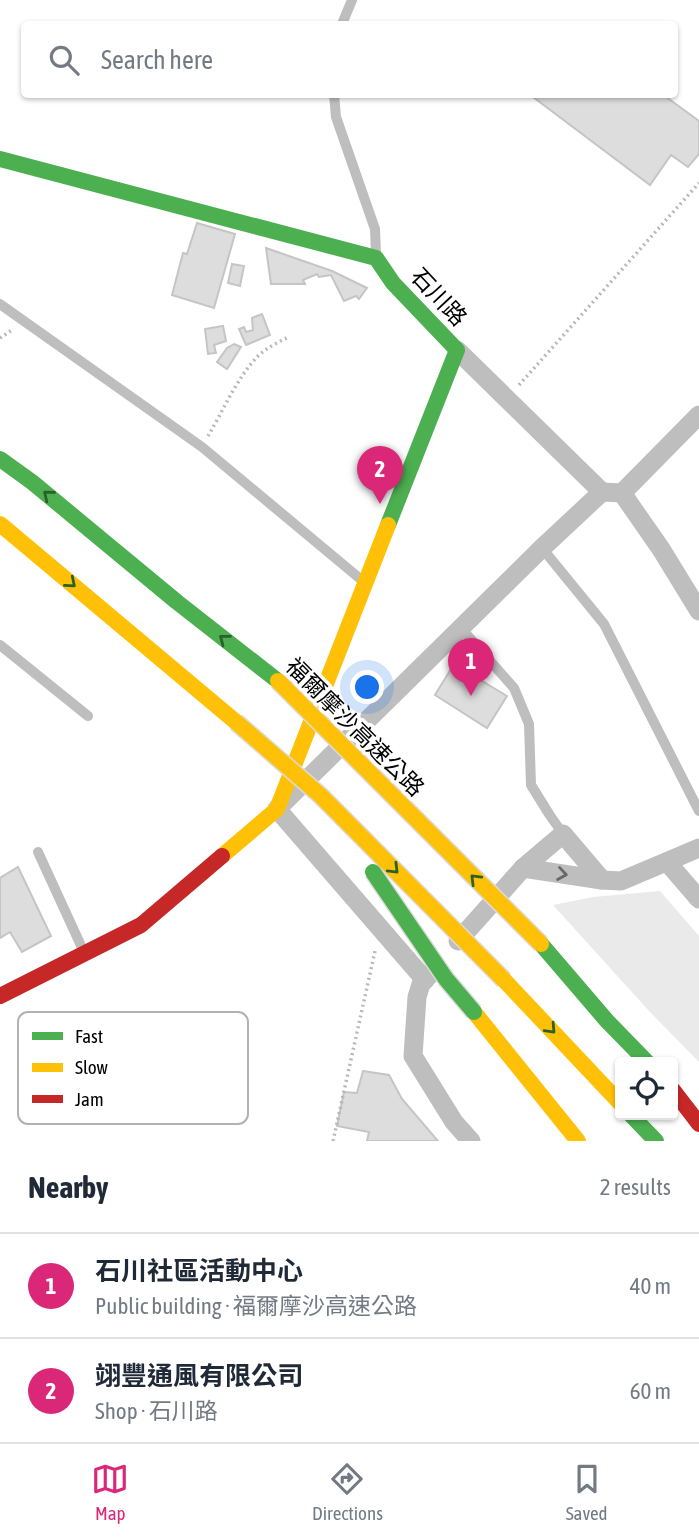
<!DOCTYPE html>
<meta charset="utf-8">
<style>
:root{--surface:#fff;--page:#f2f2f3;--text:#1f2937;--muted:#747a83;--line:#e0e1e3;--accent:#db2777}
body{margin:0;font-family:"Asap Condensed","Noto Sans TC",sans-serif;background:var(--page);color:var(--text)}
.controls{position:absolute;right:21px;bottom:21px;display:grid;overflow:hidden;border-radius:7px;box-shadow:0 2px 5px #0004}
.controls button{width:63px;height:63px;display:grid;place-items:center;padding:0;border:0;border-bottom:2px solid var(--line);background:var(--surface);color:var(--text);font:35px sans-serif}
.you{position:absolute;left:368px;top:688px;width:24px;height:24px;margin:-18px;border:5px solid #fff;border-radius:50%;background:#1a73e8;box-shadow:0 0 0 10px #1a73e833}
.badge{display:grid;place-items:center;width:46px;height:46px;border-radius:50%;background:var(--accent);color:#fff;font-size:23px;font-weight:700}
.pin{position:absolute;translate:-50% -58px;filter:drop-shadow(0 2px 4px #0008)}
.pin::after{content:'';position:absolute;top:37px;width:24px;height:21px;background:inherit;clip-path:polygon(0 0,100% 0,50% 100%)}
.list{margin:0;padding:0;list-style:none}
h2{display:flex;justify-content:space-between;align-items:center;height:91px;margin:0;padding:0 28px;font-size:30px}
h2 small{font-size:23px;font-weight:400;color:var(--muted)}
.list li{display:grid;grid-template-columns:46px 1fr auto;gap:21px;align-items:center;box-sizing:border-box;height:105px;padding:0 28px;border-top:2px solid var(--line)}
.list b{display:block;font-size:26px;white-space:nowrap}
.list p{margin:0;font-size:23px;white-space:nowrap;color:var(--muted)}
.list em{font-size:23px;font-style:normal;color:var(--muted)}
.icon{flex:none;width:38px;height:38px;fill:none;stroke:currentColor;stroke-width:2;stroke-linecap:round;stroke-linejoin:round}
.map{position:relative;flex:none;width:699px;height:1141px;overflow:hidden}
.search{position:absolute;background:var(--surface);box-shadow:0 2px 5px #0004;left:21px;right:21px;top:21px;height:77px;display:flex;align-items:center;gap:18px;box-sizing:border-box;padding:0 24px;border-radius:7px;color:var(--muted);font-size:26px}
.sheet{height:301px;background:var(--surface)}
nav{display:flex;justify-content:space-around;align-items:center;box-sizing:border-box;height:98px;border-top:2px solid var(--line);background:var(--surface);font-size:19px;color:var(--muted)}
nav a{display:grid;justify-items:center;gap:4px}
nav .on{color:var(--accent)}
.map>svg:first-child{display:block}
</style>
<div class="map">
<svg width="699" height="1141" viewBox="0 0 699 1141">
<rect width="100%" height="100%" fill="#fff"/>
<path fill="#eaeaea" d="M660,891L699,936V1062L650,1012L553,905L593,897Z"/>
<g fill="#ddd" stroke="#c5c5c5" stroke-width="2">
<path d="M529,94H662L699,121V154L688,167L671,155L650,185Z"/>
<path d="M197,223L235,234L214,308L172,295L183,253L187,254Z"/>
<path d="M266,248L332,271L367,288L359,299L356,296L344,301L331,275L319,277L317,274L303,280L305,284H271Z"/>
<path d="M232,264L244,266L240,286L228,283Z"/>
<path d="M262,314L270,335L246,345L239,329L244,327L246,332L253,330L252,318Z"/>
<path d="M223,326L226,341L214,345L216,353L208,354L205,329Z"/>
<path d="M234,344L241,347L227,369L217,362L227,348Z"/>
<path d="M454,664L507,696L487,728L435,695Z"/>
<path d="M18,867L51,936L22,952L10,932L0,938V878Z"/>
<path d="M363,1071L389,1075L402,1099L438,1141H367L369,1132L337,1126L344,1092L357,1093Z"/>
</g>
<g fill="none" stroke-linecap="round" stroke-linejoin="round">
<g stroke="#b8b8b8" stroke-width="3.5" stroke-dasharray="2 3.5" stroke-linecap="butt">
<path d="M0,338L12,330"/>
<path d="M519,385L699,183"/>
<path d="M208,436C223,411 237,378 257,357C266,348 278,342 289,337"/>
<path d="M333,1141L375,951"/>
</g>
<g stroke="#bebebe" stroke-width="10">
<path d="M342,24L352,0"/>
<path d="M334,94L336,117L375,229L376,254"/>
<path d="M0,304L202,447L364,582"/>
<path d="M542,548L604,624L699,811"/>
<path d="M461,628L514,688L529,724L531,785L549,814L563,834"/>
<path d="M0,645L88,716"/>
<path d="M38,852L83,950"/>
</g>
<g stroke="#bebebe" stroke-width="19">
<path d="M457,350L602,492"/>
<path d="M622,493L661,549L699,611"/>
<path d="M667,862L699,899"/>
<path d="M523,868L602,880L621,881L699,848"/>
<path d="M458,941L523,868L563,834L602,880"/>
<path d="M432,972L421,984L417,997L413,1056L454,1122L471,1141"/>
<path d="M425,980L277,809L542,548L602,492L622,493L699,415"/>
</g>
<g stroke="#4caf50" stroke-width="16">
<path d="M0,159L376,258L393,283L457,350L388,525"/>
<path d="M0,459L32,482L177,602L278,681"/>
<path d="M541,944L607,1021L647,1062"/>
<path d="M631,1115L656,1141"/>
</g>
<g stroke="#ffc107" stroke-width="16">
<path d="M0,524L236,722"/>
<path d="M222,856L277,809L388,525"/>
<path d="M504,980L620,1103"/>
<path d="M474,1012L578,1141"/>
</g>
<g stroke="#c62828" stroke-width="16">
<path d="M0,996L141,925L222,856"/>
<path d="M673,1090L699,1124"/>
</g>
<defs>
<path id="fast-bridge" d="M373,872L446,979L474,1012"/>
<g id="slow-bridge">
<path d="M278,681L541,944"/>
<path d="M236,722L321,796L504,980"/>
</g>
</defs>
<use href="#fast-bridge" stroke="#dbdbdb" stroke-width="19" stroke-linecap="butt"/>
<use href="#slow-bridge" stroke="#dbdbdb" stroke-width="19" stroke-linecap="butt"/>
<use href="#fast-bridge" stroke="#4caf50" stroke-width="16"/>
<use href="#slow-bridge" stroke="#ffc107" stroke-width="16"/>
</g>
<defs><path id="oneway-chevron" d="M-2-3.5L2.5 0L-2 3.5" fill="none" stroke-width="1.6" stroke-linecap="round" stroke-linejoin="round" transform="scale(1.75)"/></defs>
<g stroke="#2a602c">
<use href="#oneway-chevron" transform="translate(48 495) rotate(-141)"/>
<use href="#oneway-chevron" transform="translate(71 583) rotate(40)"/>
<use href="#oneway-chevron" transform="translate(224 639) rotate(-142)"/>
<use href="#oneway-chevron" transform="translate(394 869) rotate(45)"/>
<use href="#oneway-chevron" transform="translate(475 879) rotate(-135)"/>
<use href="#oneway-chevron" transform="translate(551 1029) rotate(47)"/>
</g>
<use stroke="#686868" href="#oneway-chevron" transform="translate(562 874) rotate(9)"/>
<g text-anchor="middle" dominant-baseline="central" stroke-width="7" stroke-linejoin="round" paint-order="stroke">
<g font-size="23" fill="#000" stroke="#fff">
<text transform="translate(439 297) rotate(47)">石川路</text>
<text transform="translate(355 727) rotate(45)">福爾摩沙高速公路</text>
</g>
</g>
<rect x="18" y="1012" width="230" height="112" rx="10" fill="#fff" stroke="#b2b2b2" stroke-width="2"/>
<rect x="32" y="1032" width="31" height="8" fill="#4caf50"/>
<rect x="32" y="1063" width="31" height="9" fill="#ffc107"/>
<rect x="32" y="1095" width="31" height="8" fill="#c62828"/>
<g font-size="19" fill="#000">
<text x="75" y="1043">Fast</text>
<text x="75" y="1074">Slow</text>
<text x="75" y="1106">Jam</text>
</g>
</svg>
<div class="controls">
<button><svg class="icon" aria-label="locate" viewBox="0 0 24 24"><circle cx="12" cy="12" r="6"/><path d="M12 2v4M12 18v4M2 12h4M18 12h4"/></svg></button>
</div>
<div class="you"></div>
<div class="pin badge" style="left:471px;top:696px">1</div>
<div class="pin badge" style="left:380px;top:504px">2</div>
<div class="search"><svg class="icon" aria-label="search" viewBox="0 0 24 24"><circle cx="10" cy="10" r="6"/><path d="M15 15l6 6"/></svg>Search here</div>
</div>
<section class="sheet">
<h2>Nearby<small>2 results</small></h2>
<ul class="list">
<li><span class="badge">1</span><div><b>石川社區活動中心</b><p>Public building · 福爾摩沙高速公路</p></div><em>40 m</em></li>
<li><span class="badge">2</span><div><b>翊豐通風有限公司</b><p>Shop · 石川路</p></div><em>60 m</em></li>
</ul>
</section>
<nav>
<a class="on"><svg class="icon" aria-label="map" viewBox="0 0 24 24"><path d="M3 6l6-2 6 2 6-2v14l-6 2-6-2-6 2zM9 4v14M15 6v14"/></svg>Map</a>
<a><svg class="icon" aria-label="directions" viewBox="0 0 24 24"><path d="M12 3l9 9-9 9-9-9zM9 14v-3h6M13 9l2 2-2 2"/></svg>Directions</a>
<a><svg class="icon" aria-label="saved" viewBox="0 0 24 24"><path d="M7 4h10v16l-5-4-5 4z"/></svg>Saved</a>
</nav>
